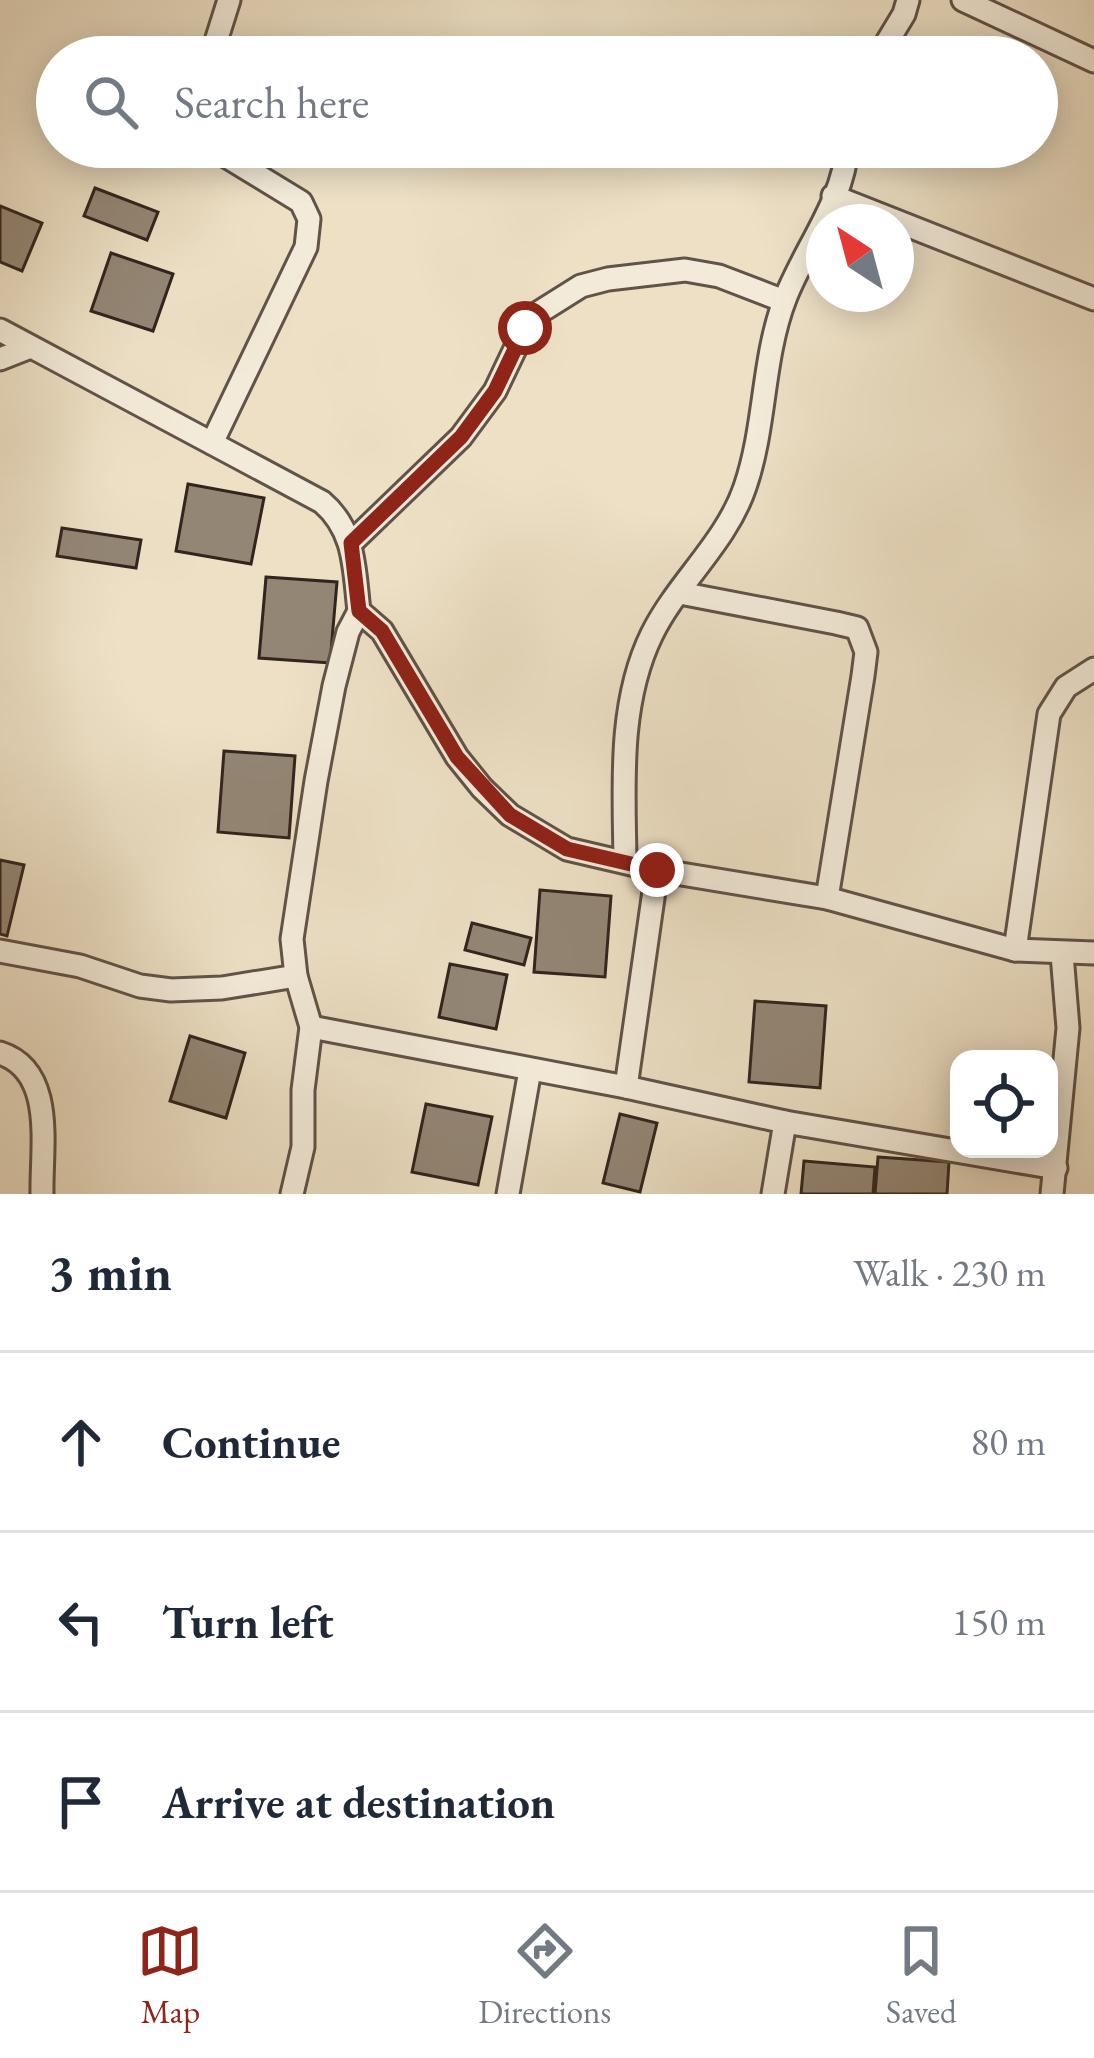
<!DOCTYPE html>
<meta charset="utf-8">
<style>
:root{--surface:#fff;--page:#f2f2f3;--text:#1f2937;--muted:#747a83;--line:#e0e1e3;--accent:#8f2418}
body{margin:0;font-family:"EB Garamond",serif;background:var(--page);color:var(--text)}
.controls{position:absolute;right:36px;bottom:36px;display:grid;overflow:hidden;border-radius:24px;box-shadow:0 6px 30px #0003}
.controls button{width:108px;height:108px;display:grid;place-items:center;padding:0;border:0;border-bottom:3px solid var(--line);background:var(--surface);color:var(--text);font:60px sans-serif}
.compass{position:absolute;left:806px;top:204px;width:108px;height:108px;border-radius:50%;background:var(--surface);box-shadow:0 6px 30px #0003;rotate:324deg}
.stop{position:absolute;width:36px;height:36px;margin:-27px;border:9px solid #8f2418;border-radius:50%;background:#fff}
.stop.end{background:#8f2418;border-color:#fff;box-shadow:0 3px 12px #0008}
.list{margin:0;padding:0;list-style:none}
h2{display:flex;justify-content:space-between;align-items:center;height:156px;margin:0;padding:0 48px;font-size:51px}
h2 small{font-size:39px;font-weight:400;color:var(--muted)}
.list li{display:grid;grid-template-columns:78px 1fr auto;gap:36px;align-items:center;box-sizing:border-box;height:180px;padding:0 48px;border-top:3px solid var(--line)}
.list b{display:block;font-size:45px;white-space:nowrap}
.list em{font-size:39px;font-style:normal;color:var(--muted)}
.icon{flex:none;width:66px;height:66px;fill:none;stroke:currentColor;stroke-width:2;stroke-linecap:round;stroke-linejoin:round}
.map{position:relative;flex:none;width:1094px;height:1194px;overflow:hidden}
.search{position:absolute;background:var(--surface);box-shadow:0 6px 30px #0003;left:36px;right:36px;top:36px;height:132px;display:flex;align-items:center;gap:30px;box-sizing:border-box;padding:0 42px;border-radius:66px;color:var(--muted);font-size:45px}
.sheet{height:696px;background:var(--surface)}
nav{display:flex;justify-content:space-around;align-items:center;box-sizing:border-box;height:168px;border-top:3px solid var(--line);background:var(--surface);font-size:33px;color:var(--muted)}
nav a{display:grid;justify-items:center;gap:6px}
nav .on{color:var(--accent)}
.map>svg:first-child{display:block}
</style>
<div class="map">
<svg width="1094" height="1194" viewBox="0 0 1094 1194">
<rect width="100%" height="100%" fill="#ede0c5"/>
<filter id="stains"><feTurbulence type="fractalNoise" baseFrequency=".00167" numOctaves="4"/><feColorMatrix values="0 0 0 0 .2 0 0 0 0 .09 0 0 0 0 .02 0 0 0 .5 -.17"/></filter>
<radialGradient id="worn" r=".72"><stop offset=".6" stop-color="#630" stop-opacity="0"/><stop offset="1" stop-color="#630" stop-opacity=".3"/></radialGradient>
<g fill="#938675" stroke="#32241e" stroke-width="3">
<path d="M95,188L158,212L147,240L84,216Z"/>
<path d="M0,206L42,223L22,271L0,262Z"/>
<path d="M111,253L173,274L153,331L91,311Z"/>
<path d="M188,484L264,498L251,564L176,551Z"/>
<path d="M62,528L141,540L136,568L57,556Z"/>
<path d="M266,577L337,582L330,663L259,658Z"/>
<path d="M224,751L295,756L289,838L218,832Z"/>
<path d="M0,860L24,865L7,936L0,934Z"/>
<path d="M540,890L611,896L605,977L534,972Z"/>
<path d="M472,923L531,938L524,965L465,950Z"/>
<path d="M450,964L507,975L496,1029L439,1017Z"/>
<path d="M755,1001L826,1006L820,1088L749,1082Z"/>
<path d="M190,1036L245,1053L226,1118L170,1101Z"/>
<path d="M426,1104L492,1117L478,1185L412,1172Z"/>
<path d="M620,1114L657,1123L640,1192L603,1183Z"/>
<path d="M878,1157L949,1162L947,1194H875Z"/>
<path d="M804,1161L875,1167L873,1194H801Z"/>
</g>
<g fill="none" stroke-linecap="round" stroke-linejoin="round">
<defs>
<g id="minor">
<path d="M963,0L1094,61"/>
<path d="M211,57L229,0"/>
<path d="M878,57L904,14L908,0"/>
<path d="M211,147L301,202L309,219L306,247L212,443"/>
<path d="M833,196L1094,299"/>
<path d="M0,330L322,502C356,531 354,570 359,611L382,631L457,757L482,788L510,815L567,849L657,870L827,898L1015,950L1094,953"/>
<path d="M0,359L28,348"/>
<path d="M351,543L461,437L495,391L525,328L538,313L581,286L608,279L685,270L719,276L784,301"/>
<path d="M680,593L836,623L857,628L866,652L863,676L827,898"/>
<path d="M625,860C624,786 618,703 652,634C677,583 726,543 745,487C766,426 762,359 785,299C804,249 844,201 847,147"/>
<path d="M1015,950L1049,714L1066,687L1094,669"/>
<path d="M0,951L80,966L140,986L171,990L222,988L296,976"/>
<path d="M311,1027L626,1087L785,1122"/>
<path d="M0,1053C56,1071 41,1147 42,1194"/>
<path d="M626,1087L657,870"/>
<path d="M292,1194L303,1147V1090L311,1027L296,976L292,939L316,781L334,686L348,632L359,611"/>
<path d="M508,1194L530,1070"/>
<path d="M773,1194L785,1122L1056,1168"/>
<path d="M1052,1194L1068,1028L1062,954"/>
</g>
</defs>
<use href="#minor" stroke="#615348" stroke-width="27"/>
<use href="#minor" stroke="#f3ebd9" stroke-width="21"/>
</g>
<g fill="none" stroke-linecap="round" stroke-linejoin="round">
<path stroke="#8f2418" stroke-width="15" d="M525,328L495,391L461,437L351,543L359,611L382,631L457,757L510,815L567,849L657,870"/>
</g>
<rect width="100%" height="100%" filter="url(#stains)"/>
<rect width="100%" height="100%" fill="url(#worn)"/>
</svg>
<div class="controls">
<button><svg class="icon" aria-label="locate" viewBox="0 0 24 24"><circle cx="12" cy="12" r="6"/><path d="M12 2v4M12 18v4M2 12h4M18 12h4"/></svg></button>
</div>
<svg class="compass" viewBox="-18 -18 36 36"><path d="M0-13l5 13h-10z" fill="#e53935"/><path d="M0 13l5-13h-10z" fill="#747a83"/></svg>
<div class="stop" style="left:525px;top:328px"></div>
<div class="stop end" style="left:657px;top:870px"></div>
<div class="search"><svg class="icon" aria-label="search" viewBox="0 0 24 24"><circle cx="10" cy="10" r="6"/><path d="M15 15l6 6"/></svg>Search here</div>
</div>
<section class="sheet">
<h2>3 min<small>Walk · 230 m</small></h2>
<ul class="list">
<li><svg class="icon" aria-label="ahead" viewBox="0 0 24 24"><path d="M12 20V5M6 11l6-6 6 6"/></svg><div><b>Continue</b></div><em>80 m</em></li>
<li><svg class="icon" aria-label="left" viewBox="0 0 24 24"><path d="M17 20v-9H6M10 6l-5 5 5 5"/></svg><div><b>Turn left</b></div><em>150 m</em></li>
<li><svg class="icon" aria-label="arrive" viewBox="0 0 24 24"><path d="M6 21V4h12l-3 4 3 4H6"/></svg><div><b>Arrive at destination</b></div></li>
</ul>
</section>
<nav>
<a class="on"><svg class="icon" aria-label="map" viewBox="0 0 24 24"><path d="M3 6l6-2 6 2 6-2v14l-6 2-6-2-6 2zM9 4v14M15 6v14"/></svg>Map</a>
<a><svg class="icon" aria-label="directions" viewBox="0 0 24 24"><path d="M12 3l9 9-9 9-9-9zM9 14v-3h6M13 9l2 2-2 2"/></svg>Directions</a>
<a><svg class="icon" aria-label="saved" viewBox="0 0 24 24"><path d="M7 4h10v16l-5-4-5 4z"/></svg>Saved</a>
</nav>
